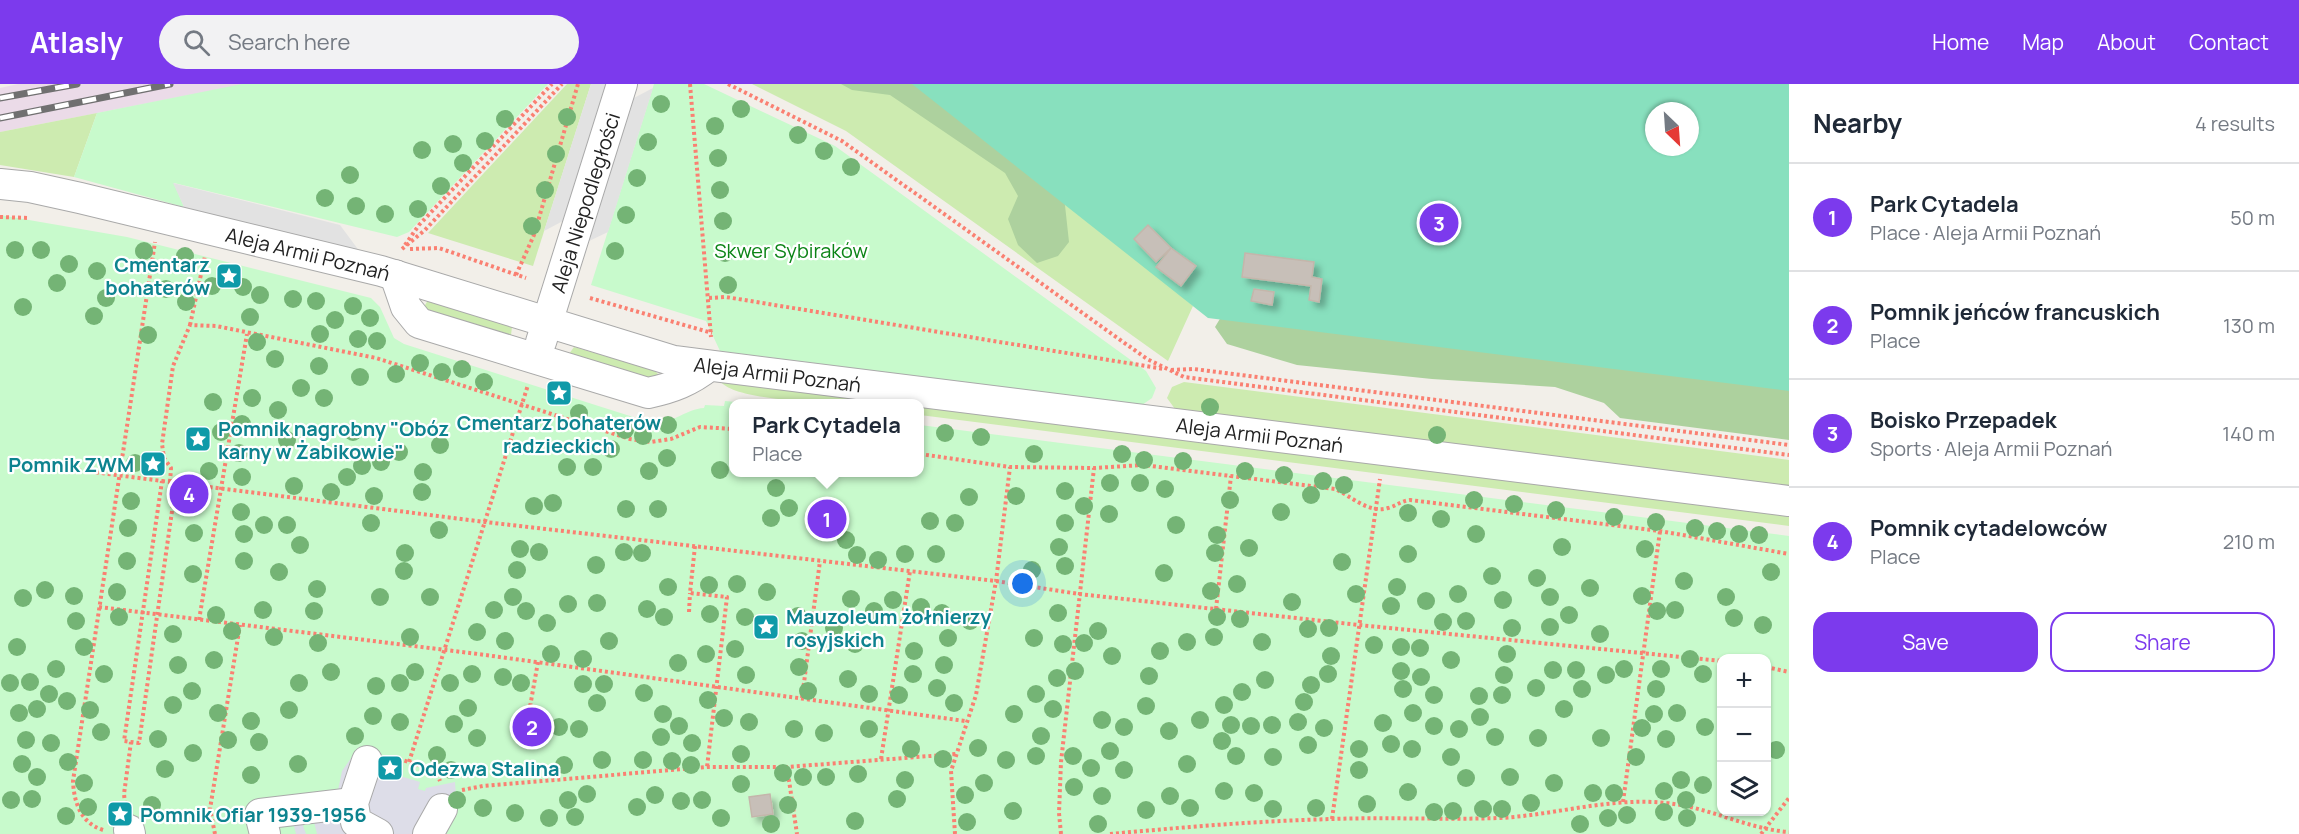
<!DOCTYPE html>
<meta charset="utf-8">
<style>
:root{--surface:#fff;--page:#f2f2f3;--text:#1f2937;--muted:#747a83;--line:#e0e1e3;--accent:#7c3aed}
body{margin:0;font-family:Manrope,sans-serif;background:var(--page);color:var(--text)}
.controls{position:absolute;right:18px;bottom:18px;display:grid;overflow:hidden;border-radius:12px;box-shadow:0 2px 4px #0004}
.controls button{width:54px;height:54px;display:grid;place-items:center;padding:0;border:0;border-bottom:2px solid var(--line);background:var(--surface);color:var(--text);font:30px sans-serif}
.compass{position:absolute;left:1645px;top:18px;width:54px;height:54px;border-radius:50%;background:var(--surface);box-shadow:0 2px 4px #0004;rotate:155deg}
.you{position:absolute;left:1023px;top:500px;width:21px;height:21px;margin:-15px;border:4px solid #fff;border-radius:50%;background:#1a73e8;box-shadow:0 0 0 9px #1a73e833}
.badge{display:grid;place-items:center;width:39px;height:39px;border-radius:50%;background:var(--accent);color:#fff;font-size:20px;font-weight:700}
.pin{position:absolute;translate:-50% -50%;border:3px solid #fff;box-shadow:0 2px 6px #0006}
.popup{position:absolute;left:729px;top:315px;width:195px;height:78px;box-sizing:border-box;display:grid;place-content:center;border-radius:12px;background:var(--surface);filter:drop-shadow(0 2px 4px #0005);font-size:20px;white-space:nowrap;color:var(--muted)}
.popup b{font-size:22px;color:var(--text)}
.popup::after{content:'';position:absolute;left:50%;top:100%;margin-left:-12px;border:12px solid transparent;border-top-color:var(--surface)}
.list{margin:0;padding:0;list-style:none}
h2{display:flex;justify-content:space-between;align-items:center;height:78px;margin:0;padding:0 24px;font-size:26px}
h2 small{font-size:20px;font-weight:400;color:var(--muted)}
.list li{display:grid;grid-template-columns:39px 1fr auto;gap:18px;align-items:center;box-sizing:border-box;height:108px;padding:0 24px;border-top:2px solid var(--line)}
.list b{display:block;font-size:22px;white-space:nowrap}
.list p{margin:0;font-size:20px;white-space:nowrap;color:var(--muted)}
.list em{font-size:20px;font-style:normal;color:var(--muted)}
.actions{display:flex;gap:12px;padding:18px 24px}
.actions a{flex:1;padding:14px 0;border:2px solid var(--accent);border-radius:18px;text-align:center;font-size:21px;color:var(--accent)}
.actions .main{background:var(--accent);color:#fff}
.icon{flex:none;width:33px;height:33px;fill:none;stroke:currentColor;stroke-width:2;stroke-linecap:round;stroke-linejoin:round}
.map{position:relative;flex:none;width:1789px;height:750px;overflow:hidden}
header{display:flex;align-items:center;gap:36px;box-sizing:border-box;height:84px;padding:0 30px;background:var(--accent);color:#fff}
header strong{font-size:28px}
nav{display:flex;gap:33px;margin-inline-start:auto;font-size:21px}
.search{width:420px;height:54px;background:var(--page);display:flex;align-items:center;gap:15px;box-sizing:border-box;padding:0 21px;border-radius:33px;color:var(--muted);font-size:22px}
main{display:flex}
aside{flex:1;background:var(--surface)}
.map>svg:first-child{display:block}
</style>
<header>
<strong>Atlasly</strong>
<div class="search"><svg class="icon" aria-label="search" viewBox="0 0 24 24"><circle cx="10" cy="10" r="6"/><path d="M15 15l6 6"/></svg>Search here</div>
<nav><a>Home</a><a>Map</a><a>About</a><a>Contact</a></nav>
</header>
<main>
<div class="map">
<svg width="1789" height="750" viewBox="0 0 1789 750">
<defs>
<filter id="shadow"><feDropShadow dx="5.5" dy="5.5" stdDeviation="3" flood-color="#0004"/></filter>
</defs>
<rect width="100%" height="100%" fill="#f2efe9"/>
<path fill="#ebdbe8" d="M18,0H246L0,48V4Z"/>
<g fill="#cdebb0">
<path d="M567,0H591L533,182L428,149Z"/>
<path d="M752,0H1192L1185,215L1193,222L1168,277L846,47Z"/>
<path d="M97,29L74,93L0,81V48Z"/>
<path d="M428,216L508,239L512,243L511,251L508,254L429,231L424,223Z"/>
<path d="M574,263L654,286L658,290L657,298L569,270Z"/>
<path d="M720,297L908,319C874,319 738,322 720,297Z"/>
<path d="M1184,298L1789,376V403L1175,325L1167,314L1172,303Z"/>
<path d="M920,321L1789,431V442L920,331Z"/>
</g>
<g fill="#add19e">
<path d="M841,0H947L1063,103L1069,158L1058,172L1037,179L1018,161L1008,135L1018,112L1005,89L890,11L852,6Z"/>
<path d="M1227,223L1789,238V356L1620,334L1604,319L1555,303L1432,295L1297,281L1227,260L1215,243Z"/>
</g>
<g fill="#c8facc" fill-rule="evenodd">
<path d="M242,0H548L409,148L397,153L174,99L184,123L74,93L97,29Z"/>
<path d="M654,0H704L835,62L1146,287L1156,304L1152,314L1142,321L720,267L706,237L591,201Z"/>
<path d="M0,131L127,153L371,214L380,223L394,254L404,260L652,339C672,341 685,325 704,324L705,321L724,322L725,317L747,319L734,320V388H920V341L1789,452V750H0ZM1722,574H1766V728H1722Z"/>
</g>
<path fill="#88e0be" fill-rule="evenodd" d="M912,0H1789V307L1208,234ZM1654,27H1690V63H1654Z"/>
<g fill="#e2e2e2">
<path d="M591,0H607L563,137L544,147Z"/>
<path d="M653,4L608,148L587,158L632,15Z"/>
<path d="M173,99L340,141L360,168L184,123Z"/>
</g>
<path fill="#dddde8" d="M356,667L370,680L377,691L384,693L386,688L417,697L420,698L418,705L425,707L426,704L455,698L457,725L442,750H317L313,734L301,736L306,750H296L292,734L337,711L342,687Z"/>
<g fill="#c7bfb8" stroke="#c4b6ab" stroke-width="1.5" filter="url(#shadow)">
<path d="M1148,141L1171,164L1156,178L1134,155Z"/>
<path d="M1171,164L1196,182L1181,202L1156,183Z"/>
<path d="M1245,169L1314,178L1312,193L1322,195L1319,218L1309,216L1311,202L1242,193Z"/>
<path d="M1254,205L1274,208L1272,221L1251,217Z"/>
<path d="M770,710L773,730L752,733L749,713Z"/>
</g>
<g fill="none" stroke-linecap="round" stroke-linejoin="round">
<defs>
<g id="minor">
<path id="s1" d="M0,100L30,103L80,114L381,187L674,277L1789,417"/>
<path d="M395,191L406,223L419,239L648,309C672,304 690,297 709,282"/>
<path id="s2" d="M541,258L622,0"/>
<path d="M367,677L353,719L356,738L378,750"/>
<path d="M129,746L130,750"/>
<path d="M265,750L260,730L353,719"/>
<path d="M428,750L442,725"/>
</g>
</defs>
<use href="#minor" stroke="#a9a9a9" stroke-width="32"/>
<g stroke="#fa8072" stroke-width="4" stroke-dasharray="3 3" stroke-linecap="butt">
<path d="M690,0L711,253"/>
<path d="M728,0L842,57L1147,275L1184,293L1789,371"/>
<path d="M0,133L29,134"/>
<path d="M405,161L419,141L552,0"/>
<path d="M402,165L425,146L562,0"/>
<path d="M410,165L439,164L526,194"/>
<path d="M516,191L534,151L578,0"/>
<path d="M590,214L712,249"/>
<path d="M709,214L726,213L1164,285"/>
<path d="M190,241L205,172"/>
<path d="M1171,286L1194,285L1789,361"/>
<path d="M920,370L1010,383L1094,384L1143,381L1335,405C1351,412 1369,430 1388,424C1396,422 1401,417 1410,416L1660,447L1789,470"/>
<path d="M78,386L162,397L124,657L139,659L176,399"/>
<path d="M162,397L485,438L996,497L1079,510L1359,541L1722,577"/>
<path d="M170,398L171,384L164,374L162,360L173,282L190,241L216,242L376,274L630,355L651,358L671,355L700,343L734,345"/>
<path d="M695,462L690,509L727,513L707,683"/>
<path d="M99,523L478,570L965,637"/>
<path d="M1216,525L1231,392"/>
<path d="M689,528L690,509"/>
<path d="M199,536L247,250"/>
<path d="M1766,583L1789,588"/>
<path d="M802,614L820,477"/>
<path d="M528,634L538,578"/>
<path d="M393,673L436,687L440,697"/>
<path d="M881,675L910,487"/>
<path d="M409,678L528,301"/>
<path d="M787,683L797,750"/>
<path d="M462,706L483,702L707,683H787L956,670"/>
<path d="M1623,718L1660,447"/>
<path d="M125,720L124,710L131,658"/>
<path d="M1332,735L1380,395"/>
<path d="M103,746C81,739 74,719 73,697L155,158"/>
<path d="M215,750L210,725L240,541"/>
<path d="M955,750L951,687L976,611L996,497L1010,383"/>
<path d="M1061,750L1059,729L1061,678L1094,384"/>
<path d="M1110,750C1184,743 1258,737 1332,735C1388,733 1444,736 1500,734C1555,731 1610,713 1666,719C1709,723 1747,745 1789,748"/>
<path d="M1761,750L1789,714"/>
</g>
<use href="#minor" stroke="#fff" stroke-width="30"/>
<defs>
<g id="rail">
<path d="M0,14L77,0"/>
<path d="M0,34L170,0"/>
</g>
</defs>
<use href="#rail" stroke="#707070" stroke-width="7"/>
<use href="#rail" stroke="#fff" stroke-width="4.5" stroke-dasharray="14" stroke-linecap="butt"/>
</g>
<g fill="#74b475">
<circle cx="661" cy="20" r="9"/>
<circle cx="741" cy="25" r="9"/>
<circle cx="567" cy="33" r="9"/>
<circle cx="505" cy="35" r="9"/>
<circle cx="715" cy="42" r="9"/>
<circle cx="798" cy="51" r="9"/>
<circle cx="485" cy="57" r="9"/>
<circle cx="648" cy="58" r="9"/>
<circle cx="453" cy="60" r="9"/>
<circle cx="422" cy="66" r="9"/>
<circle cx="824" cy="67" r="9"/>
<circle cx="556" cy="70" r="9"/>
<circle cx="718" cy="74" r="9"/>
<circle cx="463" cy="79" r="9"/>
<circle cx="851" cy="83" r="9"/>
<circle cx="350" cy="91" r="9"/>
<circle cx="637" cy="94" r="9"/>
<circle cx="441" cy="102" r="9"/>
<circle cx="545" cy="106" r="9"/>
<circle cx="720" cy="106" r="9"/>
<circle cx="325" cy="114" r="9"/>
<circle cx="356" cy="122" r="9"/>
<circle cx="418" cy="125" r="9"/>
<circle cx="385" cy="130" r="9"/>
<circle cx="626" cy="131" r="9"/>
<circle cx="723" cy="137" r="9"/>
<circle cx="532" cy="142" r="9"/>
<circle cx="15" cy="166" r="9"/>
<circle cx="41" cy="166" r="9"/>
<circle cx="144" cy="167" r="9"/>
<circle cx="615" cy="167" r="9"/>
<circle cx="725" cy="169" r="9"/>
<circle cx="185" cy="172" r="9"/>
<circle cx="69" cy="180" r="9"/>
<circle cx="97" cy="187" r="9"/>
<circle cx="57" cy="199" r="9"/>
<circle cx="728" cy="201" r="9"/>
<circle cx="212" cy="202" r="9"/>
<circle cx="243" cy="203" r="9"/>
<circle cx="166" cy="205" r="9"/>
<circle cx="260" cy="211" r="9"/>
<circle cx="106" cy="214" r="9"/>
<circle cx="293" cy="215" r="9"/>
<circle cx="316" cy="217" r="9"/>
<circle cx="186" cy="218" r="9"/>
<circle cx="353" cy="222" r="9"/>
<circle cx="23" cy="223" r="9"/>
<circle cx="94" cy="232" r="9"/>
<circle cx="250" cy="233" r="9"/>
<circle cx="370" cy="234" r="9"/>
<circle cx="335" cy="236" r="9"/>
<circle cx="320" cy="250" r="9"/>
<circle cx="148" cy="251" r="9"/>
<circle cx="358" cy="255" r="9"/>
<circle cx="377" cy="257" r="9"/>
<circle cx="257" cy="258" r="9"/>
<circle cx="275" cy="275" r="9"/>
<circle cx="420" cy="279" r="9"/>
<circle cx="319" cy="282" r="9"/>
<circle cx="462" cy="285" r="9"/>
<circle cx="442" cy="288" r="9"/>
<circle cx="396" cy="290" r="9"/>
<circle cx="360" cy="293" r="9"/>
<circle cx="484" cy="298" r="9"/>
<circle cx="301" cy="304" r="9"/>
<circle cx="252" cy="314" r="9"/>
<circle cx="324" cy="314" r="9"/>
<circle cx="213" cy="318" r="9"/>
<circle cx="1210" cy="323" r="9"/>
<circle cx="278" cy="326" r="9"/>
<circle cx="579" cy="329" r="9"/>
<circle cx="242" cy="340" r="9"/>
<circle cx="668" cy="341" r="9"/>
<circle cx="625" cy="346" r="9"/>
<circle cx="221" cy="348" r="9"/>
<circle cx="353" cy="348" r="9"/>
<circle cx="945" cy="349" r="9"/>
<circle cx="1437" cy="351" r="9"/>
<circle cx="643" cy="352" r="9"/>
<circle cx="981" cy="353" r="9"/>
<circle cx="287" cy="356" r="9"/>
<circle cx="440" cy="361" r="9"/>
<circle cx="611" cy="365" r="9"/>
<circle cx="399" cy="368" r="9"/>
<circle cx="239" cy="369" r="9"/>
<circle cx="1034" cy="370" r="9"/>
<circle cx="1122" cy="370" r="9"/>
<circle cx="667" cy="374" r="9"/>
<circle cx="1144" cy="376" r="9"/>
<circle cx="1183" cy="377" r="9"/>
<circle cx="381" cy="378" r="9"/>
<circle cx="135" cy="379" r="9"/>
<circle cx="362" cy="382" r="9"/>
<circle cx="567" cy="383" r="9"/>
<circle cx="593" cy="383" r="9"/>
<circle cx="720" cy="386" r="9"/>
<circle cx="209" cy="387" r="9"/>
<circle cx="649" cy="387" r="9"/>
<circle cx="1245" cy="387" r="9"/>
<circle cx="423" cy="388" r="9"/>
<circle cx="1284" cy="391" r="9"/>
<circle cx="242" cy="393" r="9"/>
<circle cx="347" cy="393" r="9"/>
<circle cx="1323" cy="397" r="9"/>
<circle cx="1110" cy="399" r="9"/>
<circle cx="1140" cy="399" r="9"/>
<circle cx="1344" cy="401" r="9"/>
<circle cx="294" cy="402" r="9"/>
<circle cx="776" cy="404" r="9"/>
<circle cx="1165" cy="405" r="9"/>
<circle cx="1065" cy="407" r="9"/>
<circle cx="331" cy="408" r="9"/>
<circle cx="422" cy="408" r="9"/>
<circle cx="1311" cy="411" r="9"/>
<circle cx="374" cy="412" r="9"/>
<circle cx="1016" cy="412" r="9"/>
<circle cx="969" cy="413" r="9"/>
<circle cx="1230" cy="416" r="9"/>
<circle cx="1474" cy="416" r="9"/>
<circle cx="131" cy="417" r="9"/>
<circle cx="553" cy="419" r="9"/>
<circle cx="1514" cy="420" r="9"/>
<circle cx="534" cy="422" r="9"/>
<circle cx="1084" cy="422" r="9"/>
<circle cx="789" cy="424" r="9"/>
<circle cx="626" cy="425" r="9"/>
<circle cx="658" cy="425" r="9"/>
<circle cx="1556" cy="426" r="9"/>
<circle cx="241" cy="428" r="9"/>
<circle cx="1281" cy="428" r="9"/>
<circle cx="1408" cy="429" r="9"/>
<circle cx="1109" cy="430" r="9"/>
<circle cx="1614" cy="433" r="9"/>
<circle cx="771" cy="434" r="9"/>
<circle cx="1441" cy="435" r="9"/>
<circle cx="930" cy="437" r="9"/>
<circle cx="1656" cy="438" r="9"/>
<circle cx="371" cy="439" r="9"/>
<circle cx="955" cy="439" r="9"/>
<circle cx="1065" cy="439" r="9"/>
<circle cx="264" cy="441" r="9"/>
<circle cx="287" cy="441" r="9"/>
<circle cx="815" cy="441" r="9"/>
<circle cx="1176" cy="441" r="9"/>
<circle cx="128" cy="444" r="9"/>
<circle cx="1695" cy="444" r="9"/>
<circle cx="439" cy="446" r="9"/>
<circle cx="1717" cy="447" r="9"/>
<circle cx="194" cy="449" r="9"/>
<circle cx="244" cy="450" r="9"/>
<circle cx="1476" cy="450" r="9"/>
<circle cx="1739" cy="450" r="9"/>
<circle cx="1217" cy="451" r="9"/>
<circle cx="1759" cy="451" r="9"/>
<circle cx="846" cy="456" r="9"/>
<circle cx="300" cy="461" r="9"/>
<circle cx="1059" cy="463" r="9"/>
<circle cx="1562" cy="463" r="9"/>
<circle cx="1249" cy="464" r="9"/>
<circle cx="520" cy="465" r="9"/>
<circle cx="1645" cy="465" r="9"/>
<circle cx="539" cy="468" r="9"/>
<circle cx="624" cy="468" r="9"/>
<circle cx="405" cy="469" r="9"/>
<circle cx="642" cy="469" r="9"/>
<circle cx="1215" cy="469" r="9"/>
<circle cx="905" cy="470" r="9"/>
<circle cx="936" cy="470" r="9"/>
<circle cx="1408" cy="470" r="9"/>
<circle cx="857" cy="471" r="9"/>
<circle cx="878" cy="476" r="9"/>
<circle cx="127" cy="477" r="9"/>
<circle cx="244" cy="477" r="9"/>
<circle cx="1342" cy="478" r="9"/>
<circle cx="596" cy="481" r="9"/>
<circle cx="1065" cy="482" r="9"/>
<circle cx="517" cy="486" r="9"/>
<circle cx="1032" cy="486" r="9"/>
<circle cx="404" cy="487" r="9"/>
<circle cx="279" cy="488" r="9"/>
<circle cx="1771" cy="488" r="9"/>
<circle cx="1164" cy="489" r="9"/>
<circle cx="193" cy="490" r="9"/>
<circle cx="1492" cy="492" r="9"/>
<circle cx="1537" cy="494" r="9"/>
<circle cx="1684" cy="497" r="9"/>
<circle cx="737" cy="500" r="9"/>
<circle cx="1237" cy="500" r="9"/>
<circle cx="709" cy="501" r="9"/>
<circle cx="668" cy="503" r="9"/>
<circle cx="1397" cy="503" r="9"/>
<circle cx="1590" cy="504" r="9"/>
<circle cx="317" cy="505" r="9"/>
<circle cx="45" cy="506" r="9"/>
<circle cx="1211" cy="507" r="9"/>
<circle cx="117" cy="508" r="9"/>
<circle cx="767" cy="508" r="9"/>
<circle cx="1356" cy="510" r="9"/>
<circle cx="1458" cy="510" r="9"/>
<circle cx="74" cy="512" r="9"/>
<circle cx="1642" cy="512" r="9"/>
<circle cx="380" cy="513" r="9"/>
<circle cx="430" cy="513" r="9"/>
<circle cx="513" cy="513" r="9"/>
<circle cx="1550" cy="513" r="9"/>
<circle cx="1726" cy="513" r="9"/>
<circle cx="23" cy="514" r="9"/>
<circle cx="851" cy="515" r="9"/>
<circle cx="893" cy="516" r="9"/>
<circle cx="1503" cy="516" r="9"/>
<circle cx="1426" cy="517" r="9"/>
<circle cx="1292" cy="518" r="9"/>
<circle cx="597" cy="519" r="9"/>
<circle cx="568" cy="520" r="9"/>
<circle cx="1391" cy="522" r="9"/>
<circle cx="921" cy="523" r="9"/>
<circle cx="647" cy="525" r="9"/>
<circle cx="263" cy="526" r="9"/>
<circle cx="494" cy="526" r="9"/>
<circle cx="1675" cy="526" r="9"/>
<circle cx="314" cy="527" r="9"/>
<circle cx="526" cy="527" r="9"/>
<circle cx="874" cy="527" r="9"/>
<circle cx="1657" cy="527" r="9"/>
<circle cx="942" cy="529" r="9"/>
<circle cx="1058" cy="529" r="9"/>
<circle cx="710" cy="530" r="9"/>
<circle cx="216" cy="531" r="9"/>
<circle cx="1569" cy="531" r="9"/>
<circle cx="798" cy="532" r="9"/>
<circle cx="119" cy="533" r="9"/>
<circle cx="664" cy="533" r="9"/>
<circle cx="745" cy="533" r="9"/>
<circle cx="1217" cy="533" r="9"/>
<circle cx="1734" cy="534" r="9"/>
<circle cx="1240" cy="535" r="9"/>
<circle cx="76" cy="537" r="9"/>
<circle cx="970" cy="537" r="9"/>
<circle cx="1466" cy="537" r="9"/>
<circle cx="1443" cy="538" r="9"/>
<circle cx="547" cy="539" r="9"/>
<circle cx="1763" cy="541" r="9"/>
<circle cx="1550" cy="543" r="9"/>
<circle cx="834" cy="544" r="9"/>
<circle cx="1329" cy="544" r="9"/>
<circle cx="1512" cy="544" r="9"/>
<circle cx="1308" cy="545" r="9"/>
<circle cx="232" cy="547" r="9"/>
<circle cx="1098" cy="547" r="9"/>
<circle cx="477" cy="548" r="9"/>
<circle cx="173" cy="550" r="9"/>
<circle cx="1600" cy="550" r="9"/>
<circle cx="274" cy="553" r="9"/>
<circle cx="410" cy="553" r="9"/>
<circle cx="1214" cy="553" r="9"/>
<circle cx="948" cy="554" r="9"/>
<circle cx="1034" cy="554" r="9"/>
<circle cx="505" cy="557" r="9"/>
<circle cx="609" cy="557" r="9"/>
<circle cx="802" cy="557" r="9"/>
<circle cx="1187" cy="558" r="9"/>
<circle cx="1262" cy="558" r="9"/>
<circle cx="318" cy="559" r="9"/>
<circle cx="1084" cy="559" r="9"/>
<circle cx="855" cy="560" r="9"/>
<circle cx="1063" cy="560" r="9"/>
<circle cx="1374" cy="561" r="9"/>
<circle cx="17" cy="563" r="9"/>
<circle cx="84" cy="563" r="9"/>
<circle cx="1401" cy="563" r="9"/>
<circle cx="1420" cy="564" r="9"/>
<circle cx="735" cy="565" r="9"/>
<circle cx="914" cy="567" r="9"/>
<circle cx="1160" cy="567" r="9"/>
<circle cx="551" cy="570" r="9"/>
<circle cx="706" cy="570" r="9"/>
<circle cx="1507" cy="570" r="9"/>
<circle cx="1112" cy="572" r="9"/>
<circle cx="1331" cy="572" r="9"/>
<circle cx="583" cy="575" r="9"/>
<circle cx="1690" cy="575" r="9"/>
<circle cx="214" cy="576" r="9"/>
<circle cx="1451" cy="576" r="9"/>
<circle cx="678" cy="579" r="9"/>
<circle cx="178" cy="581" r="9"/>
<circle cx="944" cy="581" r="9"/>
<circle cx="799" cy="583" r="9"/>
<circle cx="56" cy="585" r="9"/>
<circle cx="1624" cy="585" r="9"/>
<circle cx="1661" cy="585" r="9"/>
<circle cx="1553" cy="586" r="9"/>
<circle cx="1576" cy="586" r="9"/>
<circle cx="1075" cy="587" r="9"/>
<circle cx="1401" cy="587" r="9"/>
<circle cx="331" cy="588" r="9"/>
<circle cx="415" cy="588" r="9"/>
<circle cx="104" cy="590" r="9"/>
<circle cx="472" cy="590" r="9"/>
<circle cx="913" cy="590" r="9"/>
<circle cx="1328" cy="590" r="9"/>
<circle cx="1703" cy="590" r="9"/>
<circle cx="746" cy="591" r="9"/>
<circle cx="1504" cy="591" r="9"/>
<circle cx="1606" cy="591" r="9"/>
<circle cx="1149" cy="592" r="9"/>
<circle cx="503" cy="593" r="9"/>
<circle cx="1421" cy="593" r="9"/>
<circle cx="1057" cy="594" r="9"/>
<circle cx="848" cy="595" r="9"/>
<circle cx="1265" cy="596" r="9"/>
<circle cx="30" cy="598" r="9"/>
<circle cx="10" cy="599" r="9"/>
<circle cx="299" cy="599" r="9"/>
<circle cx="400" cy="599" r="9"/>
<circle cx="450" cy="599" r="9"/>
<circle cx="521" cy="599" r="9"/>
<circle cx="583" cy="600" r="9"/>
<circle cx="604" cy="600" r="9"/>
<circle cx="1311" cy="601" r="9"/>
<circle cx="376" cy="602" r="9"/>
<circle cx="937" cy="604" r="9"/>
<circle cx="1536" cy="604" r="9"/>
<circle cx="1403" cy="605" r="9"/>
<circle cx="1582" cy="605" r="9"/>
<circle cx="1656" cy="605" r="9"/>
<circle cx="192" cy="607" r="9"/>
<circle cx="808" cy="607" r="9"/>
<circle cx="1242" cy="608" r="9"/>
<circle cx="644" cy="609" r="9"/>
<circle cx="49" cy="610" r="9"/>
<circle cx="869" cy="610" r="9"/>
<circle cx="1036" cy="610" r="9"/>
<circle cx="899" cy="611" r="9"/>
<circle cx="1434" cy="611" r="9"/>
<circle cx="1502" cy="611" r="9"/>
<circle cx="1479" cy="612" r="9"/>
<circle cx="708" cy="616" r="9"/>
<circle cx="67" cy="617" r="9"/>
<circle cx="1304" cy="618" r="9"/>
<circle cx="597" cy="619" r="9"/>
<circle cx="954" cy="619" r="9"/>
<circle cx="173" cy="621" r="9"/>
<circle cx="1224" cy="621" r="9"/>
<circle cx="1146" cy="622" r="9"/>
<circle cx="468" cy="624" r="9"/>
<circle cx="37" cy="625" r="9"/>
<circle cx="1053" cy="625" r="9"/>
<circle cx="1564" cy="625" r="9"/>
<circle cx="90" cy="626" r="9"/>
<circle cx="289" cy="626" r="9"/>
<circle cx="19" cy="629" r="9"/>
<circle cx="218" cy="629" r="9"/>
<circle cx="1413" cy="629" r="9"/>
<circle cx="1677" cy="629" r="9"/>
<circle cx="663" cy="630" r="9"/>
<circle cx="1014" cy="630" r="9"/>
<circle cx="1654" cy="630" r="9"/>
<circle cx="373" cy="632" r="9"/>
<circle cx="1480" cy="633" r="9"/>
<circle cx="724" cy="634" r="9"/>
<circle cx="1102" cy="636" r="9"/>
<circle cx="1200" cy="636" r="9"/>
<circle cx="251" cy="637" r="9"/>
<circle cx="400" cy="638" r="9"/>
<circle cx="749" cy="638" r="9"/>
<circle cx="1298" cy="638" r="9"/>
<circle cx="1383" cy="639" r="9"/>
<circle cx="454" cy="640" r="9"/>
<circle cx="1231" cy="641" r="9"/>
<circle cx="1272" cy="641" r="9"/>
<circle cx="679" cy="642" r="9"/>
<circle cx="1251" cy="642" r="9"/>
<circle cx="1434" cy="642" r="9"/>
<circle cx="559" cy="643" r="9"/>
<circle cx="1124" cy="643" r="9"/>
<circle cx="1705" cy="643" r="9"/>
<circle cx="1324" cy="644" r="9"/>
<circle cx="1642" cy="644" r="9"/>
<circle cx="579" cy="645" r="9"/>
<circle cx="794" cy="645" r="9"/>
<circle cx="869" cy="645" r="9"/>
<circle cx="1459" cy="645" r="9"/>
<circle cx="1169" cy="647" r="9"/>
<circle cx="101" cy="648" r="9"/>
<circle cx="824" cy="649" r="9"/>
<circle cx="355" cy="652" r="9"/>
<circle cx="1041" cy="652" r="9"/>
<circle cx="661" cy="653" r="9"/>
<circle cx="1495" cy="653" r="9"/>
<circle cx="477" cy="654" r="9"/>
<circle cx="1538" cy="654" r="9"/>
<circle cx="1601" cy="654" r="9"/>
<circle cx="158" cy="655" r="9"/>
<circle cx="1666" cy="655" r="9"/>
<circle cx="26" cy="656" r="9"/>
<circle cx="228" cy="656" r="9"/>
<circle cx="1222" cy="657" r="9"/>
<circle cx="259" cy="658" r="9"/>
<circle cx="51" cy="659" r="9"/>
<circle cx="692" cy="659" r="9"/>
<circle cx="1391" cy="660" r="9"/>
<circle cx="1308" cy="661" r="9"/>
<circle cx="978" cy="664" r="9"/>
<circle cx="911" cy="665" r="9"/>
<circle cx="1359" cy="665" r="9"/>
<circle cx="1412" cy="665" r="9"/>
<circle cx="1776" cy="666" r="9"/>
<circle cx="1110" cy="667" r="9"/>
<circle cx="193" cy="669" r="9"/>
<circle cx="741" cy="670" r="9"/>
<circle cx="437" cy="671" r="9"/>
<circle cx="1036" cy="672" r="9"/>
<circle cx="1073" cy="672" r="9"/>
<circle cx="1236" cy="672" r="9"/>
<circle cx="1273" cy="673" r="9"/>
<circle cx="1451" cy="673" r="9"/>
<circle cx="1636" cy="673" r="9"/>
<circle cx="943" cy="675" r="9"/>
<circle cx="602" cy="676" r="9"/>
<circle cx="643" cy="676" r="9"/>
<circle cx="1006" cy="676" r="9"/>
<circle cx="672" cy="677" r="9"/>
<circle cx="68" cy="678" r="9"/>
<circle cx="22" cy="680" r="9"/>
<circle cx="298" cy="680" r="9"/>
<circle cx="1187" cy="680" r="9"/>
<circle cx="564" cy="681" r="9"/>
<circle cx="691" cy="681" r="9"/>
<circle cx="1091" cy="684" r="9"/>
<circle cx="165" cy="685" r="9"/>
<circle cx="451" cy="686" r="9"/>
<circle cx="1124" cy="686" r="9"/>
<circle cx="1359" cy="686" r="9"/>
<circle cx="783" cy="689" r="9"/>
<circle cx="858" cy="690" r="9"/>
<circle cx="251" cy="691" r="9"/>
<circle cx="37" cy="693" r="9"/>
<circle cx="803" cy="693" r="9"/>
<circle cx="826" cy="693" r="9"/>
<circle cx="1510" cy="693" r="9"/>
<circle cx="1466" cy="694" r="9"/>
<circle cx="905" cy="696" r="9"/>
<circle cx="1681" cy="696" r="9"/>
<circle cx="84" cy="699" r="9"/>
<circle cx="984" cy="699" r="9"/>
<circle cx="1554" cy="699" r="9"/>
<circle cx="741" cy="700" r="9"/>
<circle cx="1703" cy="701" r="9"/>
<circle cx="1074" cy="703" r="9"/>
<circle cx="1224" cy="707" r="9"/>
<circle cx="1664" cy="707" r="9"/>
<circle cx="1408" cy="708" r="9"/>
<circle cx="1254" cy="709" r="9"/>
<circle cx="1593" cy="709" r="9"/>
<circle cx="1614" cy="709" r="9"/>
<circle cx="587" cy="710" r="9"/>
<circle cx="655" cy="711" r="9"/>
<circle cx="965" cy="711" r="9"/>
<circle cx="1102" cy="712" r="9"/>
<circle cx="1170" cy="712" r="9"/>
<circle cx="32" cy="715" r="9"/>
<circle cx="897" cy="715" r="9"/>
<circle cx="11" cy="716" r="9"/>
<circle cx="457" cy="716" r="9"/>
<circle cx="568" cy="716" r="9"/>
<circle cx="702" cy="716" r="9"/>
<circle cx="1686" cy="716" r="9"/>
<circle cx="681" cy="717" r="9"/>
<circle cx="1531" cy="719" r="9"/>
<circle cx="1367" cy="720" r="9"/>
<circle cx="152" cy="721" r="9"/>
<circle cx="788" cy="721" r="9"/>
<circle cx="88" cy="723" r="9"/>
<circle cx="637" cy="723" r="9"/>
<circle cx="483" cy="724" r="9"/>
<circle cx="1190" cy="724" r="9"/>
<circle cx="1316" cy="724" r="9"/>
<circle cx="1273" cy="725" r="9"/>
<circle cx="1483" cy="725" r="9"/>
<circle cx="1502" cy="725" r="9"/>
<circle cx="1146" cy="726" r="9"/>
<circle cx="1013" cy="727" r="9"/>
<circle cx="1453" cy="727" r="9"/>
<circle cx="1434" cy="728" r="9"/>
<circle cx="1664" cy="728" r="9"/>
<circle cx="515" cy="729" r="9"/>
<circle cx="1627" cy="731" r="9"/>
<circle cx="66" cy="732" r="9"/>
<circle cx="575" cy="733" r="9"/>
<circle cx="549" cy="734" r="9"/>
<circle cx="721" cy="734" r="9"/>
<circle cx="1608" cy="734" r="9"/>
<circle cx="1687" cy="734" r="9"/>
<circle cx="855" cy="737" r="9"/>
<circle cx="967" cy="738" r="9"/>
<circle cx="771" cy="740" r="9"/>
<circle cx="1098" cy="740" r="9"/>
<circle cx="1580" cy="740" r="9"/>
</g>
<defs>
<symbol id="sight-square" viewBox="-11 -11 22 22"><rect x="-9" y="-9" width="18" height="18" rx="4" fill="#0f9aa8" stroke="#fff"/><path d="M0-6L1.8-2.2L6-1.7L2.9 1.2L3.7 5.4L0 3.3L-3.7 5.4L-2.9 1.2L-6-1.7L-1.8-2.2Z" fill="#fff"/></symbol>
</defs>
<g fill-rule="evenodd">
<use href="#sight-square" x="214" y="177" width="30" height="30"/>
<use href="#sight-square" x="544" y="294" width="30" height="30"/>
<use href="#sight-square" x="183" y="340" width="30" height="30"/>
<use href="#sight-square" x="138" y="365" width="30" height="30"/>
<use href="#sight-square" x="751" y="528" width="30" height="30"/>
<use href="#sight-square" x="375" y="669" width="30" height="30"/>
<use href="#sight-square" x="105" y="715" width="30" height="30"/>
</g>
<g text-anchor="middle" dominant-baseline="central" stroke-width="4.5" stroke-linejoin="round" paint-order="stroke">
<g font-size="20" fill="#222" stroke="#fff">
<text stroke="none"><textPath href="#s2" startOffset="146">Aleja Niepodległości</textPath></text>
<text stroke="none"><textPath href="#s1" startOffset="316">Aleja Armii Poznań</textPath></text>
<text stroke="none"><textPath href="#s1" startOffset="802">Aleja Armii Poznań</textPath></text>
<text stroke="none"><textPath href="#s1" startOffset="1288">Aleja Armii Poznań</textPath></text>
</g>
<g font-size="20" fill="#0c8416" stroke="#fff">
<text x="791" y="166">Skwer Sybiraków</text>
</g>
<g font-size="20" font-weight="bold" fill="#0d838f" stroke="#fff" text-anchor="start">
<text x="210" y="180" text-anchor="end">Cmentarz<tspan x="210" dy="23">bohaterów</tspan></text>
<text x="559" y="338" text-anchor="middle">Cmentarz bohaterów<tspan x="559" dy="23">radzieckich</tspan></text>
<text x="218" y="344">Pomnik nagrobny "Obóz<tspan x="218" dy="23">karny w Żabikowie"</tspan></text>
<text x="134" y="380" text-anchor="end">Pomnik ZWM</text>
<text x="786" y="532">Mauzoleum żołnierzy<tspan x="786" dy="23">rosyjskich</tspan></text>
<text x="410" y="684">Odezwa Stalina</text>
<text x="140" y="730">Pomnik Ofiar 1939-1956</text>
</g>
</g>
</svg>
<div class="controls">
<button>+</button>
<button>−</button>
<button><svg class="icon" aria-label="layers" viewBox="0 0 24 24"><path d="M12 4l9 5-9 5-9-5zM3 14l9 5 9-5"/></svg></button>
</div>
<svg class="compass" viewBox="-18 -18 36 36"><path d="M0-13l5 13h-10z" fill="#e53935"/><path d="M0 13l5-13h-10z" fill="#747a83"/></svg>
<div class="you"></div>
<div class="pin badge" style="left:827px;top:435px">1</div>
<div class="popup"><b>Park Cytadela</b>Place</div>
<div class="pin badge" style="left:532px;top:643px">2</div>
<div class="pin badge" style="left:1439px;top:139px">3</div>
<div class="pin badge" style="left:189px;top:410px">4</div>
</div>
<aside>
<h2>Nearby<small>4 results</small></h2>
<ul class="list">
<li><span class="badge">1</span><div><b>Park Cytadela</b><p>Place · Aleja Armii Poznań</p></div><em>50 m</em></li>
<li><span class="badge">2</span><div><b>Pomnik jeńców francuskich</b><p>Place</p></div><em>130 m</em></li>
<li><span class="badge">3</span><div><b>Boisko Przepadek</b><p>Sports · Aleja Armii Poznań</p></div><em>140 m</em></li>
<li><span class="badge">4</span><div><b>Pomnik cytadelowców</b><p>Place</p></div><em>210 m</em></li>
</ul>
<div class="actions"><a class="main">Save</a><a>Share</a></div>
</aside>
</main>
